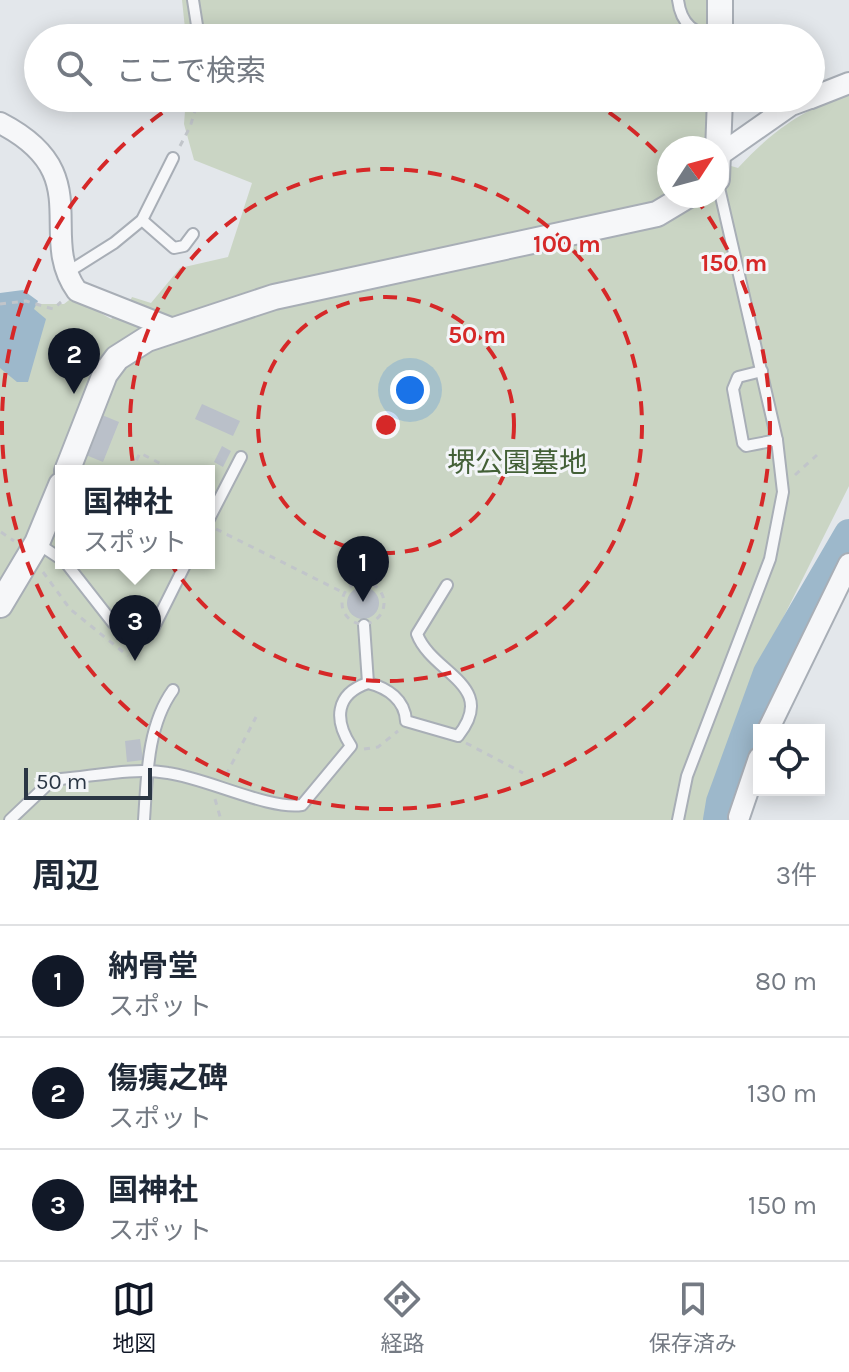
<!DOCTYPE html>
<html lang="ja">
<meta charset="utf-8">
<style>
:root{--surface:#fff;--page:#f6f6f7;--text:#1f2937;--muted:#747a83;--line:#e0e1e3;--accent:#111827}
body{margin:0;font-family:Karla,"Noto Sans JP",sans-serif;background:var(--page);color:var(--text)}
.controls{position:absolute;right:24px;bottom:24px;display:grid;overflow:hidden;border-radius:0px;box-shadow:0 4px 20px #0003}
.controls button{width:72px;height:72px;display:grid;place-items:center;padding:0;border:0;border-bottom:2px solid var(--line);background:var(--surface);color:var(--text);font:40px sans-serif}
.compass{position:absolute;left:657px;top:136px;width:72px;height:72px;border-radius:50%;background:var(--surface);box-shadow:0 4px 20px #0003;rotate:54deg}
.scale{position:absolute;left:24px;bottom:20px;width:128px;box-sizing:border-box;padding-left:8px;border:4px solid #2a3644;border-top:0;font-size:22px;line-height:28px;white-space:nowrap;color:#2a3644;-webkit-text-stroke:6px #f3f5f8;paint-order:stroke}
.you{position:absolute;left:410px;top:390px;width:28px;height:28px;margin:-20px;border:6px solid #fff;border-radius:50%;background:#1a73e8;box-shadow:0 0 0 12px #1a73e833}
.badge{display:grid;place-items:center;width:52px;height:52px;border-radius:50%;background:var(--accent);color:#fff;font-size:26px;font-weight:700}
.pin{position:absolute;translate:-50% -66px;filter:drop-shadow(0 2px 4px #0008)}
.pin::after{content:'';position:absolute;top:42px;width:28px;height:24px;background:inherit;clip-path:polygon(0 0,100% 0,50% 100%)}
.popup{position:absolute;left:55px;top:465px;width:160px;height:104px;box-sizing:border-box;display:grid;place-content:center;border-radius:0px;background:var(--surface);filter:drop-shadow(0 2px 6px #0005);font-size:26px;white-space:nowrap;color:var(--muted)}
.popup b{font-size:30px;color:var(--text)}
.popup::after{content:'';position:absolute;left:50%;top:100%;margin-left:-16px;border:16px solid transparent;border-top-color:var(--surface)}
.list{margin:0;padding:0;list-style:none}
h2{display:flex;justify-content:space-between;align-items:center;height:104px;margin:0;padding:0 32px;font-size:34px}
h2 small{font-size:26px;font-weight:400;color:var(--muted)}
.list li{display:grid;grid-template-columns:52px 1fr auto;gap:24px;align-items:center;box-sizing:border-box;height:112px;padding:0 32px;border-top:2px solid var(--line)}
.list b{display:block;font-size:30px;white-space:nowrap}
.list p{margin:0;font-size:26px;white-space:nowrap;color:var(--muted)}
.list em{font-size:26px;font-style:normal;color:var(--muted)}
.icon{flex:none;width:44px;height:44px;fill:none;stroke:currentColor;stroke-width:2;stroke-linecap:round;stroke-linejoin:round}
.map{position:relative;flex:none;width:849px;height:820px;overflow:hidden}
.search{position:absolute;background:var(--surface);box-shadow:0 4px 20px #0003;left:24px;right:24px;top:24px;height:88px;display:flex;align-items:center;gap:20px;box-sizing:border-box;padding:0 28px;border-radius:44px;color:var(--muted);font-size:30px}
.sheet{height:440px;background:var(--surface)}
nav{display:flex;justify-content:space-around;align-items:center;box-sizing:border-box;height:112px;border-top:2px solid var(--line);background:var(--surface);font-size:22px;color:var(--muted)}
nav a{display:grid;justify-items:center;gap:4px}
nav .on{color:var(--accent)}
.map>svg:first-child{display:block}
</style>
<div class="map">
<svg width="849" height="820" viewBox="0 0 849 820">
<rect width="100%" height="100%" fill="#e3e7eb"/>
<g fill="#cad5c4" fill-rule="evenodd">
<path d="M182,0H711L710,38H186Z"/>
<path d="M849,90V486L749,686L710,798L712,820H0V304H64L73,297L111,319L127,307L132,297L151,303L180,268L228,257L252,183L194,160L184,124L186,98H710L707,148H669V196H717V162L738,168C776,127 800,114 849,90ZM61,471H209V563H61Z"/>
</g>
<path fill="#9db8cb" d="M23,290L38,301L34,309L46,319L28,382H17L0,368V293Z"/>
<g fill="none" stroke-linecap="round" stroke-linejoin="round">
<path stroke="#9db8cb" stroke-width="30" d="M718,820L721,802L768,673L849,534"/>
</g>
<g fill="#bac0c9">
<path d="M202,404L240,421L233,436L195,419Z"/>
<path d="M102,415L119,422L103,462L86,455Z"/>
<path d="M222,446L231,451L223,467L214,462Z"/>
<circle cx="363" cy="603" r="16"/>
<path d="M140,739L143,760L127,762L125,741Z"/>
</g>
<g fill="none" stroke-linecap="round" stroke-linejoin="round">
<defs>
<g id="service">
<path d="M193,0L199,38"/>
<path d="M678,0C681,24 694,35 718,36"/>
<path d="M142,220L174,248L184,246L193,234"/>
<path d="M68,272L114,243L142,220L173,158"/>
<path d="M762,371L738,377L733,389L743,443L746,446L777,440"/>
<path d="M209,519L241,457"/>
<path d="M37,543L61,559"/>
<path d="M66,563L113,623L128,631L153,629L186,563"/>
<path d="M364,625L368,683"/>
<path d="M10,820L48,784L61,779C95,776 134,767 168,773C206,778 269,810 302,805L351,746C334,720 335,694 368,683C388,688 405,700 406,721L458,736C499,685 432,674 417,634L447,585"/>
<path d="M144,820C147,777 147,726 173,690"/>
<path d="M678,820L687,776L770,559L783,492L777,440L717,179"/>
</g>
<g id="minor">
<path d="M811,98L849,83"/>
<path d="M0,123C99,174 36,234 77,291L173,329"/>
<path d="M721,154L791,105L810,98"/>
<path d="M768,730L849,564"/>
<path d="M739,817L759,758"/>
</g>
<g id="tertiary">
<path d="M720,38V0"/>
<path d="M717,179L720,98"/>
<path d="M67,471L105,374L117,358L147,339L274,297L657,214L687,196"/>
<path d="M0,605L37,543L61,485"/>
</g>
</defs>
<use href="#service" stroke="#a8aeb6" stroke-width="14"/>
<use href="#minor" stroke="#a8aeb6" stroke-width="24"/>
<use href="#tertiary" stroke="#a8aeb6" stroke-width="28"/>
<g stroke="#c1c5ca" stroke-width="3" stroke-dasharray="6 6" stroke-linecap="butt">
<path d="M180,146L190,127L199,98"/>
<path d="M0,304L26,301L53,309L61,302"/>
<path d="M90,466L100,471"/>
<path d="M131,471L140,453L175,471"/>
<path d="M795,475L817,455"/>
<path d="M216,529L344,593"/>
<path d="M1,532L14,541"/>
<path d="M43,572L70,609L128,656"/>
<circle cx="363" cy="603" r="21"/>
<path d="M466,743L523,773"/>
<path d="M364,749L378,747L398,731"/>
<path d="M226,775L256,717"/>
<path d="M215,799L221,820"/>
</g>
<use href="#service" stroke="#f6f7f9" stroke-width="10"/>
<use href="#minor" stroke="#f6f7f9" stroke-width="20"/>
<use href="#tertiary" stroke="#f6f7f9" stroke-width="24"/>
</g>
<g fill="none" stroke="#d62828" stroke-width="4" stroke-dasharray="14 10">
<circle cx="386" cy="425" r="128"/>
<circle cx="386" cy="425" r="256"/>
<path d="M589 99A384 384 0 0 1 667 163M695 197A384 384 0 1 1 183 99"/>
</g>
<g text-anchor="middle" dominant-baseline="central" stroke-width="6" stroke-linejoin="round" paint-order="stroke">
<g font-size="28" fill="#436037" stroke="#f3f5f8">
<text x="517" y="462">堺公園墓地</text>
</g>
</g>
<circle cx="386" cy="425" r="12" fill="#d62828" stroke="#f3f5f8" stroke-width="4"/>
<g font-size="24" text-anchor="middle" font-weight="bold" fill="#d62828" stroke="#f3f5f8" stroke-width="6" stroke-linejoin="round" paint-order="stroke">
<text x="567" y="252">100 m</text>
<text x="734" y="271">150 m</text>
<text x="477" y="343">50 m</text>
</g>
</svg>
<div class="controls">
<button><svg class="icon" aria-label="locate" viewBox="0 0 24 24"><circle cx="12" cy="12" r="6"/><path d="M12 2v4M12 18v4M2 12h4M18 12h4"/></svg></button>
</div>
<svg class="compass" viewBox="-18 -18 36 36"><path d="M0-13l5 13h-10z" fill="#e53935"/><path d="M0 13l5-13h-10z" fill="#747a83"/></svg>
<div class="scale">50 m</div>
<div class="you"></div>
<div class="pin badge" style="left:363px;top:602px">1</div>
<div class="pin badge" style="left:74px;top:394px">2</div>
<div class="pin badge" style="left:135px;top:661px">3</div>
<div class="popup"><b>国神社</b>スポット</div>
<div class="search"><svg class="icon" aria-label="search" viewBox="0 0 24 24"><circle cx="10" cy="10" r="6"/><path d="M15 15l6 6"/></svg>ここで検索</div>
</div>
<section class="sheet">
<h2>周辺<small>3件</small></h2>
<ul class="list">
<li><span class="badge">1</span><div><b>納骨堂</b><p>スポット</p></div><em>80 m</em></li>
<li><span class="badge">2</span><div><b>傷痍之碑</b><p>スポット</p></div><em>130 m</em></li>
<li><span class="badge">3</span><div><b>国神社</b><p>スポット</p></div><em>150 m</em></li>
</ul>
</section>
<nav>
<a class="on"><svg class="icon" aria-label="map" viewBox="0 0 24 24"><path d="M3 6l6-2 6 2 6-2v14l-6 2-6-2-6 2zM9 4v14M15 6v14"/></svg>地図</a>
<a><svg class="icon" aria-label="directions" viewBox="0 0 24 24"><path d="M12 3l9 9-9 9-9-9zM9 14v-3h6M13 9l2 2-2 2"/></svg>経路</a>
<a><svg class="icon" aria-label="saved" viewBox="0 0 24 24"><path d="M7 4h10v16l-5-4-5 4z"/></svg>保存済み</a>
</nav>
